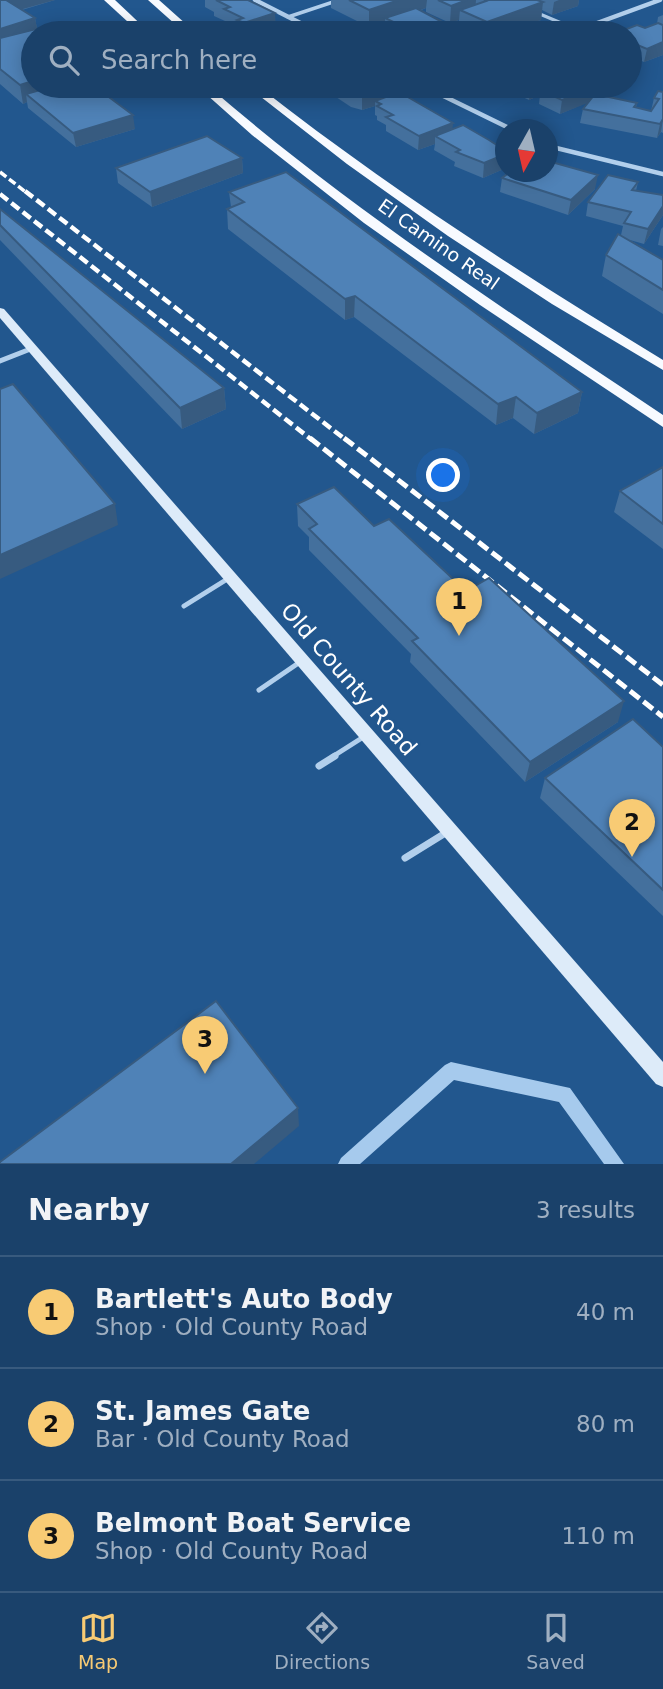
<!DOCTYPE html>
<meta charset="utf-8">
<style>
:root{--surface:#1a416a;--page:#274c72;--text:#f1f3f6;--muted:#9fafc1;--line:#385a7e;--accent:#f8cb74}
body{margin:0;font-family:"DejaVu Sans",sans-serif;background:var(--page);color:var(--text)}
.compass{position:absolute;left:495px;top:119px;width:63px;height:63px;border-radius:50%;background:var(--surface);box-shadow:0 4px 18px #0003;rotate:188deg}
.you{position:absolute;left:444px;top:476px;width:24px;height:24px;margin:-18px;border:5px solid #fff;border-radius:50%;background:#1a73e8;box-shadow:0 0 0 10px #1a73e833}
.badge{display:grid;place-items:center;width:46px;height:46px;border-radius:50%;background:var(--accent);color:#111;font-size:23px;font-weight:700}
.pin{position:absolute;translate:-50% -58px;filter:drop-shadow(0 2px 4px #0008)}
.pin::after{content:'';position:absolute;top:37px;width:24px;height:21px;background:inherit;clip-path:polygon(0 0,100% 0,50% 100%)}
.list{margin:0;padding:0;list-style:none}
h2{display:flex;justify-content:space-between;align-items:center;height:91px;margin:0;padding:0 28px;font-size:30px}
h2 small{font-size:23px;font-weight:400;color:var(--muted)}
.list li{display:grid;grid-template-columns:46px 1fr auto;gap:21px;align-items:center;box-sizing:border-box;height:112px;padding:0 28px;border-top:2px solid var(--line)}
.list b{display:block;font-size:26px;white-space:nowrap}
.list p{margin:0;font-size:23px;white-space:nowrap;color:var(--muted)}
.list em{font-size:23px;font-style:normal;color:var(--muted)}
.icon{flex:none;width:38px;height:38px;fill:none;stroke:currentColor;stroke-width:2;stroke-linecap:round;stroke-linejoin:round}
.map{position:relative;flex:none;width:663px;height:1164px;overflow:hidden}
.search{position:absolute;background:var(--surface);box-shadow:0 4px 18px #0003;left:21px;right:21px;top:21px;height:77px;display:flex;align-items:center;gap:18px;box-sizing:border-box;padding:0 24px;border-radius:38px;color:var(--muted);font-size:26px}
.sheet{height:427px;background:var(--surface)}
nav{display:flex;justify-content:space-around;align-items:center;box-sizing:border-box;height:98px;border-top:2px solid var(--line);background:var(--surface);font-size:19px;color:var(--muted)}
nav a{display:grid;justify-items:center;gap:4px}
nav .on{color:var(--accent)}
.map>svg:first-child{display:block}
</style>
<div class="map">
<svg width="663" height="1164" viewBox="0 0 663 1164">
<rect width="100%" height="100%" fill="#22578e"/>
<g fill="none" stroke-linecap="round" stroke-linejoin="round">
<path fill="#a6caed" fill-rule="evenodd" d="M451,1062L570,1088L624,1164H604L559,1102L454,1080L360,1164H338L341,1158L445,1065Z"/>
<g stroke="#b2cfec" stroke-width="3.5">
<path d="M535,12L578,30"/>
<path d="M288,17L339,0"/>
</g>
<g stroke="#b2cfec" stroke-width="5">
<path d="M184,606L229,578"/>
<path d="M259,690L300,662"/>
<path d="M332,757L365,736"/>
</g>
<g stroke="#b2cfec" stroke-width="7">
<path d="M319,766L335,756"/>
<path d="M405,858L447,832"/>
</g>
<g stroke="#b2cfec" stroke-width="4.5">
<path d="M255,0L320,33"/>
<path d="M570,33L660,0"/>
<path d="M423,86L513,130"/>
<path d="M548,146L663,174"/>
</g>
<path stroke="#b2cfec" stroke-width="5" d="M0,361L33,348"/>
<path fill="#ddebf9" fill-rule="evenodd" d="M0,308L4,309L663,1062V1087L656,1084L0,318Z"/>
<g fill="#f7faff" fill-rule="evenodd">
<path d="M104,0H115L150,33H140Z"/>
<path d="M148,0H159L196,33H185Z"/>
<path d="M197,86H208C350,209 507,311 663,415V427L480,305L364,223L252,135Z"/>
<path d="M247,86H258C387,187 523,275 663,360V370L552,304L448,236L347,164Z"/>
</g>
<path stroke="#fff" stroke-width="3.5" stroke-dasharray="8 3.5" stroke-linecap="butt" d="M0,172L27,193"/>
<g stroke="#fff" stroke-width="4.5" stroke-dasharray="10 4.5" stroke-linecap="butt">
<path d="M25,191L346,440"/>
<path d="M0,194L312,440"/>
</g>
<g stroke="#fff" stroke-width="5" stroke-dasharray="12 5" stroke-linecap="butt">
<path d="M310,438L663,717"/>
<path d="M344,438L663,685"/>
</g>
</g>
<g fill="#44709d" fill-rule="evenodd">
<path d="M0,0H55L22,10L35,18L37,29L135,129L76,147L28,108L27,102L23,104L0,84Z"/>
<path d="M205,0H248L276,30L268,33H238L225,27V21L214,16V12L205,7Z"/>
<path d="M331,0H579L578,6L552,15L542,10L541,20L504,33H388L385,31V22L369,27L331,8ZM426,8V12L450,23L459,20V27L454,28L419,11Z"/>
<path d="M663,15V55L644,62L630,56V33L657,24L658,17Z"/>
<path d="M321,86H381L386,88L385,97L452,129L506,151V168L483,178L454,166L455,162L434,150L435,144L418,150L386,131V125L377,120V116L375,115V106L362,110L351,107L321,87Z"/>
<path d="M506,86H596L595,92L591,93L590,100L637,103L636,107L651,111L654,98L663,92V133L661,132L657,138L580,123L583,109L588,102L560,114L539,104L540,95L529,100L506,89Z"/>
<path d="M242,158L243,173L152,207L118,183L116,168Z"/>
<path d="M502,178L595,189L568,215L500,192Z"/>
<path d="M638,182L636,191L663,195V215L644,244L630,240L663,260V314L602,276L606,255L621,235L623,226L586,216L588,202Z"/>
<path d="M229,192L582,392L578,413L534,434L513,418L496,425L354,317L345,320L228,229L227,209L231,207Z"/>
<path d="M0,209L224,388L226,409L182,429L0,240Z"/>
<path d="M663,227V246L658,245L661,229Z"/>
<path d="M663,467V549L614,512L620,491Z"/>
<path d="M297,504L374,526L466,591L618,722L525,782L410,662L411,654L309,550V537L298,526Z"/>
<path d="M663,747V916L540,798L545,778Z"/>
</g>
<g fill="#375b80">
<path d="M2,0H55L5,14Z"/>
<path d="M399,0H427L426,8L390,20L385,18V22L369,27V10Z"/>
<path d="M467,0H476L475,14L460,10L459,20L450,23L451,6Z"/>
<path d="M559,0H579L578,6L552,15L554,2Z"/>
<path d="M543,2L541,20L504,33H486L487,22Z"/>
<path d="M275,13L276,30L268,33H245L244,23Z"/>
<path d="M35,18L38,33L0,48V29Z"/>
<path d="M663,42V55L644,62L647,49Z"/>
<path d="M33,81V86H84L26,94L27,102L23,104L20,85Z"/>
<path d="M531,86H560L540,90V95L529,100Z"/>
<path d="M583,86H596L595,92L591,93L590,102L560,114L562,100Z"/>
<path d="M386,88L385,102L375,101V106L362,110V96Z"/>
<path d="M133,115L135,129L76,147L73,133Z"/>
<path d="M663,119L661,132L657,138L660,124Z"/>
<path d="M453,123L452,137L435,136V144L418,150L419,136Z"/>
<path d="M506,154V168L483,178L484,163Z"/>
<path d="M242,158L243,173L152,207L150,192Z"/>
<path d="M598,175L595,189L568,215L571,200Z"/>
<path d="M663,206V215L644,244L648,229Z"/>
<path d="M355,296L354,317L345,320V299Z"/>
<path d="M224,388L226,409L182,429L180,408Z"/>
<path d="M582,392L578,413L534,434L537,413Z"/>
<path d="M516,397L513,418L496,425L498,404Z"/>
<path d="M115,504L118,525L0,579V555Z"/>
<path d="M624,701L618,722L525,782L530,762Z"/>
<path d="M298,1108L299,1126L254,1164H231Z"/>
</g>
<g fill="#4f82b7" stroke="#375b80" stroke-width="2">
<path d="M0,0H6L35,18L0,29Z"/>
<path d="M216,0H248L275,13L244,23L237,20L243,18L224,9L230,7Z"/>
<path d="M349,0H399L369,10Z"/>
<path d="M438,0H467L451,6Z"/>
<path d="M484,0H537L543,2L487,22L460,10L486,1Z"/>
<path d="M416,8L463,33H416L385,18Z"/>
<path d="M658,23L663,25V42L647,49L630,42V33H616L637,25L645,28Z"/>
<path d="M462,25L479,33H463L454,28Z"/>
<path d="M36,29L43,33H33V81L20,85L0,69V38Z"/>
<path d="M54,86H94L133,115L73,133L26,94Z"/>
<path d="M340,86H381L386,88L362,96L351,93Z"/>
<path d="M551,86H588L592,88L562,100L540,90Z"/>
<path d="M658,91L663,92V119L660,124L583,109L595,94L637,103L634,107L651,111L659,99L654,98Z"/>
<path d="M399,92L453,123L419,136L386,117L393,115L377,106L381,104L375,101Z"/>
<path d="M463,125L489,140L506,151V154L484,163L456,152L460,150L435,136Z"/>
<path d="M207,136L242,158L150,192L116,168Z"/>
<path d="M548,161L598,175L571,200L502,178L510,172H548Z"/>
<path d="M286,172L582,392L537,413L516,397L498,404L355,296L345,299L227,209L244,202L229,192Z"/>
<path d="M608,175L638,182L632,190L663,195V206L648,229L624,223L631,212L588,202Z"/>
<path d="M0,209L224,388L180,408L0,225Z"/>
<path d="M618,234L663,260V290L606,255Z"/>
<path d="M13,384L115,504L0,555V389Z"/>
<path d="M663,467V524L620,491Z"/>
<path d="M334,487L374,526L389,519L466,591L489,578L624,701L530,762L412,641L418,638L309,529L317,524L297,504Z"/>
<path d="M633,719L663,747V890L545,778Z"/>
<path d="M216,1001L298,1108L231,1164H0V1162Z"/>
</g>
<g text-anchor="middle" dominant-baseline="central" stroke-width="5" stroke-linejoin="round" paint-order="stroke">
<g font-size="19" fill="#fff" stroke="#22578e">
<text transform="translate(439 244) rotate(35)">El Camino Real</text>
</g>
<g font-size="23" fill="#fff" stroke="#22578e">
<text transform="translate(349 679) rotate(49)">Old County Road</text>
</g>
</g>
</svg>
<svg class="compass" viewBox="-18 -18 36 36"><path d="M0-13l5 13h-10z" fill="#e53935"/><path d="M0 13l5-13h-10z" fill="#9fafc1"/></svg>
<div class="you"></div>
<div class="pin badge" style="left:459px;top:636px">1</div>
<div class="pin badge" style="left:632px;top:857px">2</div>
<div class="pin badge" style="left:205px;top:1074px">3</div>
<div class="search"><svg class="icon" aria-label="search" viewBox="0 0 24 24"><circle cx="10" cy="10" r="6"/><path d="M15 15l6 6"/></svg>Search here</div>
</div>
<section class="sheet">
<h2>Nearby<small>3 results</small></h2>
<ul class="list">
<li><span class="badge">1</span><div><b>Bartlett's Auto Body</b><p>Shop · Old County Road</p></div><em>40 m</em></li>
<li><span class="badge">2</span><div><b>St. James Gate</b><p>Bar · Old County Road</p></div><em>80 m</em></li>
<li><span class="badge">3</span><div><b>Belmont Boat Service</b><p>Shop · Old County Road</p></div><em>110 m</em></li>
</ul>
</section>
<nav>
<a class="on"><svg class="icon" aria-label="map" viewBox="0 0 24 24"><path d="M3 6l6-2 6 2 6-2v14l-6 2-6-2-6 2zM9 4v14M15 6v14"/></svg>Map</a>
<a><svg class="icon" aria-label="directions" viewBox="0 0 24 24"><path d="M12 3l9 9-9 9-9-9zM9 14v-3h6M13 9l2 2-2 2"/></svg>Directions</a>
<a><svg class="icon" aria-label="saved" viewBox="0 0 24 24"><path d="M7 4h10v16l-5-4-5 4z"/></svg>Saved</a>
</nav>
